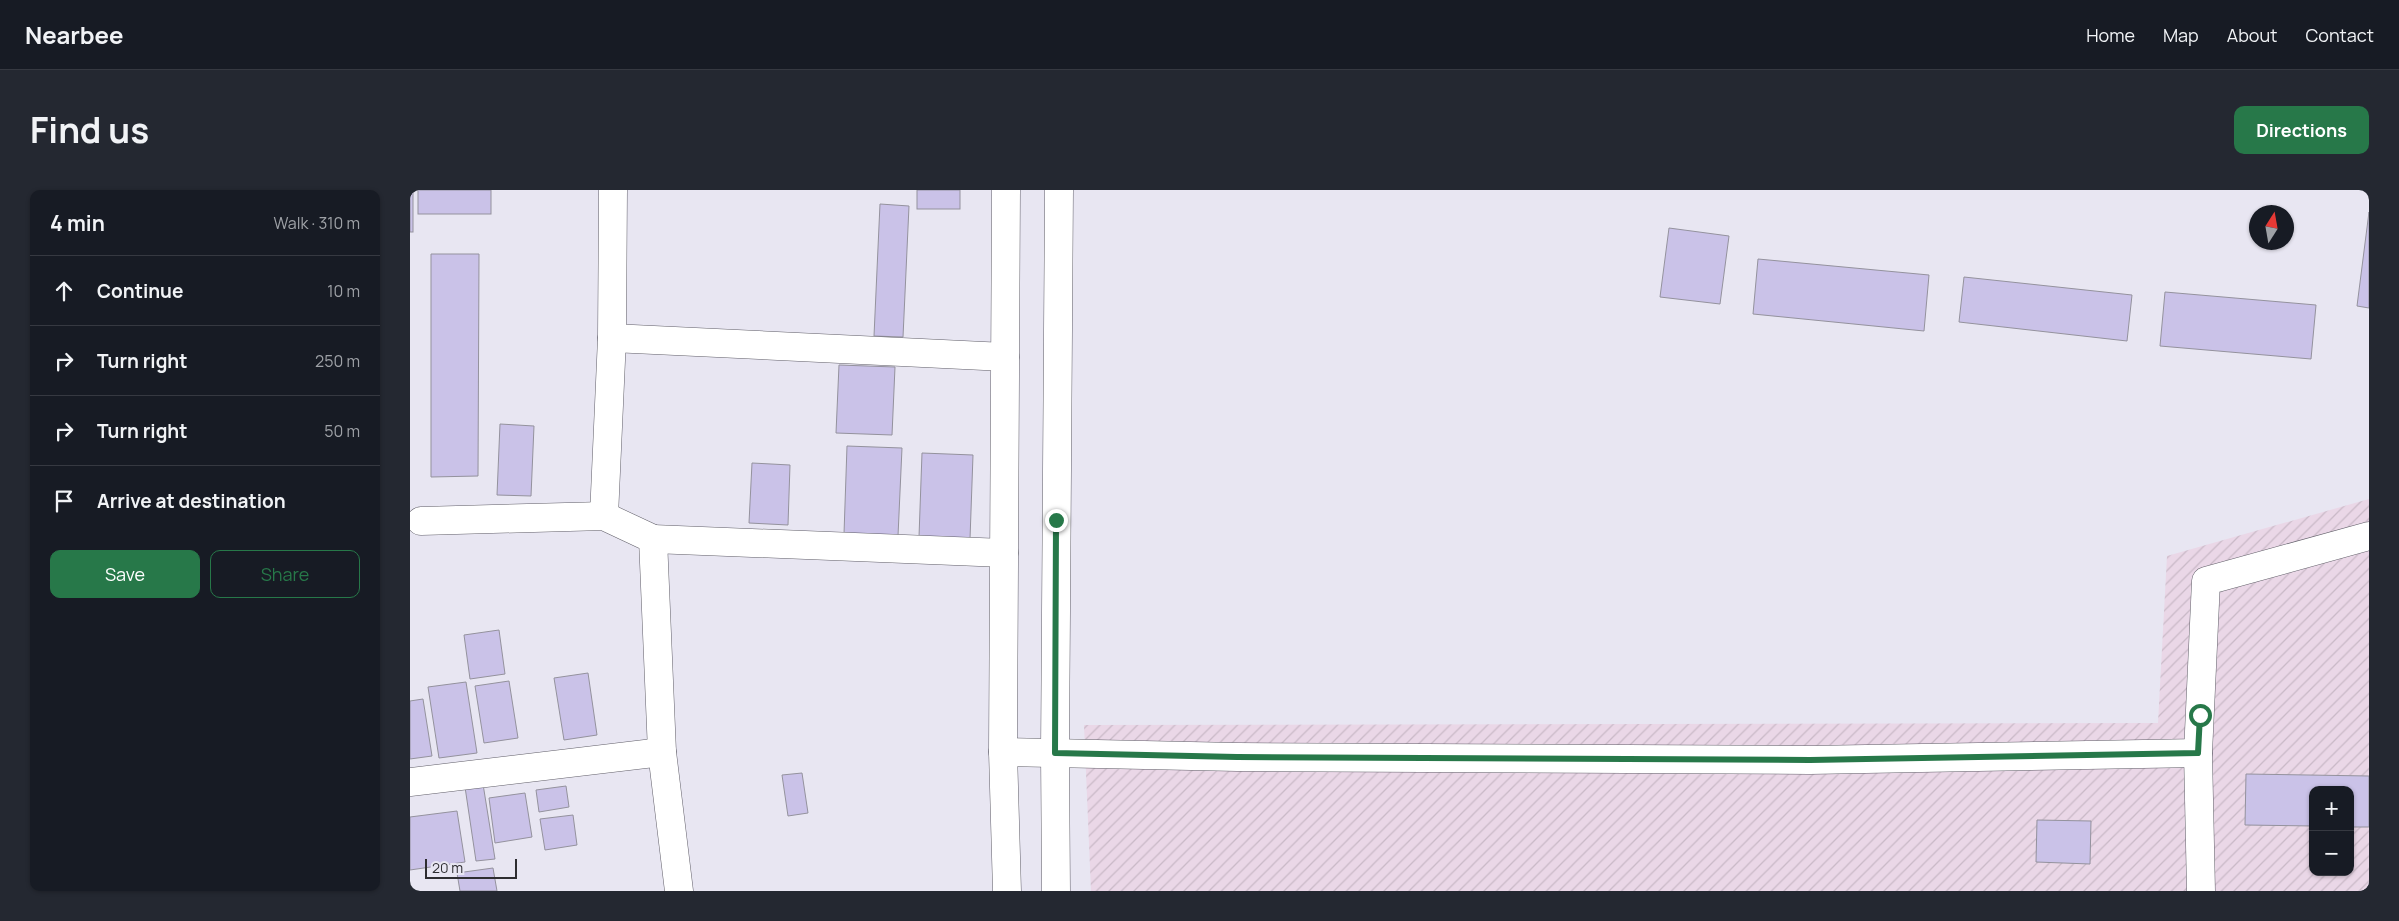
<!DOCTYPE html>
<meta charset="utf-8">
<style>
:root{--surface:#171b24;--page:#242831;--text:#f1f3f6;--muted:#9ea1a6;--line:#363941;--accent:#277849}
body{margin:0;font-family:Manrope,sans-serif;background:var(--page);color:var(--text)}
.controls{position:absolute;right:15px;bottom:15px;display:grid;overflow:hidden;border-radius:10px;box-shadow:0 1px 4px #0004}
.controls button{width:45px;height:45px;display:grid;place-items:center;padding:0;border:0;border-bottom:1px solid var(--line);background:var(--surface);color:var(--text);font:25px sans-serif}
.compass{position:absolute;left:1839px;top:15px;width:45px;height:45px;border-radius:50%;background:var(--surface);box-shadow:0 1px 4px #0004;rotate:11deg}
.scale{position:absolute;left:15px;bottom:12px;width:92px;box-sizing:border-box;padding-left:5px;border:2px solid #2e2d31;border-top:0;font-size:14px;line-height:18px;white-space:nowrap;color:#2e2d31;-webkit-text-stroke:4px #e8e6f2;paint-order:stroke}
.stop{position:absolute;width:15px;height:15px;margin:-11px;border:4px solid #277849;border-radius:50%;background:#fff}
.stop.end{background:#277849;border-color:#fff;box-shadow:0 1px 5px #0008}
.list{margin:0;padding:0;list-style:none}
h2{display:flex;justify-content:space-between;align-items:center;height:65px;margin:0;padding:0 20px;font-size:21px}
h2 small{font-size:16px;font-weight:400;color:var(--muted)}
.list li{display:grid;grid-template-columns:32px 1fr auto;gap:15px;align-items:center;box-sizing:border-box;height:70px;padding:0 20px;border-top:1px solid var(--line)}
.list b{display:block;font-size:19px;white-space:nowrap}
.list em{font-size:16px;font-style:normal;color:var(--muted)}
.actions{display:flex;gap:10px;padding:15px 20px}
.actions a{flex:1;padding:11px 0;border:1px solid var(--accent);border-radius:10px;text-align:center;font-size:18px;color:var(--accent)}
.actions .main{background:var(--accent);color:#fff}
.icon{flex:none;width:28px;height:28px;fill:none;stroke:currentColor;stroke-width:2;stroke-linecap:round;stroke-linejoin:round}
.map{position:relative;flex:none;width:1959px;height:701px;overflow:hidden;border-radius:10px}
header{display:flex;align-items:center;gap:30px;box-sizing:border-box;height:70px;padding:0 25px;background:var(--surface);border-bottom:1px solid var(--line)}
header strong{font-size:24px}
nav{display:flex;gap:28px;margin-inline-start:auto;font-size:18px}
.intro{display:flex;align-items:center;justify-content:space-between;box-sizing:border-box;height:120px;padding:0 30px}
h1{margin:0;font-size:35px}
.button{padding:12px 22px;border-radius:10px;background:var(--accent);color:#fff;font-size:18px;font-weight:700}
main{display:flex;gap:30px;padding:0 30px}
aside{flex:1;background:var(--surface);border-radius:10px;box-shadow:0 1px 4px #0004}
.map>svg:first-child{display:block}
</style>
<header>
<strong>Nearbee</strong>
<nav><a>Home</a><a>Map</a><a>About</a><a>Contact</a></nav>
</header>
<div class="intro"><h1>Find us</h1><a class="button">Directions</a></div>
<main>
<aside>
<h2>4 min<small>Walk · 310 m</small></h2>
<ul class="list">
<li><svg class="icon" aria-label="ahead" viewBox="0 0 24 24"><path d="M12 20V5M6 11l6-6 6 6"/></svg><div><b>Continue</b></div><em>10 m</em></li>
<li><svg class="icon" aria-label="right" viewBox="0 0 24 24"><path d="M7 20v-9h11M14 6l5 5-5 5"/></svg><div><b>Turn right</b></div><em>250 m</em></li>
<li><svg class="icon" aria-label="right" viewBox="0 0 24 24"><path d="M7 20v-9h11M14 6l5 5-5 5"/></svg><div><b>Turn right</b></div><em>50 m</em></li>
<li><svg class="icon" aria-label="arrive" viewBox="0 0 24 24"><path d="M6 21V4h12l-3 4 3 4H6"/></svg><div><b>Arrive at destination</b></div></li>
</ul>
<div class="actions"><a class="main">Save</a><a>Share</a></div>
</aside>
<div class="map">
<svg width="1959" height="701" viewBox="0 0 1959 701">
<defs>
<pattern id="industrial-furrows" width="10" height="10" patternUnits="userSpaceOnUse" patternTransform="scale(1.25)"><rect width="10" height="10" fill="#ead7e7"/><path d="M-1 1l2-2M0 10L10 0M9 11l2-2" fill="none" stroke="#c9b9c7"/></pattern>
</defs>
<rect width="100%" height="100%" fill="#e8e6f2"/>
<path fill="url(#industrial-furrows)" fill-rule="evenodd" d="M1959,309V701H681L674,535L1748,533L1757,366ZM1903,600H1940V682H1903Z"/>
<g fill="#cac2e8" stroke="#94929d">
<rect x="0" y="0" width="3" height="42"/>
<rect x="8" y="0" width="73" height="24"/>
<rect x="507" y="0" width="43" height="19"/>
<path d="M470,14L499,16L493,147L464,146Z"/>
<path d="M1959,22V118L1947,116Z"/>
<path d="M1259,38L1319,46L1310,114L1250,107Z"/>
<path d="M21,64H69L68,286L21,287Z"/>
<path d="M1348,69L1519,85L1514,141L1343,124Z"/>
<path d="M1554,87L1722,105L1717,151L1549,132Z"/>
<path d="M1755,102L1906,115L1901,169L1750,156Z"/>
<path d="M429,175L485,177L482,245L426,243Z"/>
<path d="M90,234L124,236L121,306L87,305Z"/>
<path d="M437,256L492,258L488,346L434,344Z"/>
<path d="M512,263L563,265L560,349L509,347Z"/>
<path d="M342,273L380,275L378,335L339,333Z"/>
<path d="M89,440L95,484L60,489L54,445Z"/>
<path d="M178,483L187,545L154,550L144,488Z"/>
<path d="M99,491L108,548L74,553L65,496Z"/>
<path d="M56,492L67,563L29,568L18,497Z"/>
<path d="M13,509L22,566L0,569V511Z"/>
<path d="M392,583L398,623L378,626L372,585Z"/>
<path d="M1836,584L1959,586V637H1940V600H1903V636L1835,635Z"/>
<path d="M73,594L85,669L66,671L55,597Z"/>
<path d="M156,596L159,617L129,622L126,600Z"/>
<path d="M115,603L122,647L85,653L79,608Z"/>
<path d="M47,621L55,672L0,680V627Z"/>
<path d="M163,625L167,655L135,660L130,629Z"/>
<path d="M1627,630L1681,631L1680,674L1626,672Z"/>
<path d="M83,678L87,701H50L47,683Z"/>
</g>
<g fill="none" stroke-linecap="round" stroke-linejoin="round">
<defs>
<g id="minor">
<path d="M596,0L593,562L597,701"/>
<path d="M202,148L595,167"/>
<path d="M194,326L202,148L203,0"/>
<path d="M11,331L194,326L243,349L252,562L269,701"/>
<path d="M243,349L594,363"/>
<path d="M593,562L827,567L1400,570L1788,563L1796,391L1959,346"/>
<path d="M1788,563L1791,701"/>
<path d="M0,592L252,562"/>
<path d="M646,701L645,563L649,0"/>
</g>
</defs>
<use href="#minor" stroke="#615f69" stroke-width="29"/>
<use href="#minor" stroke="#fff" stroke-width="28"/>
</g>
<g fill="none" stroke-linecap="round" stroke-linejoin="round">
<path stroke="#277849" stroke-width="6" d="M646,330L645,563L827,567L1400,570L1788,563L1790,525"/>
</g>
</svg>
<div class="controls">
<button>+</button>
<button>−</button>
</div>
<svg class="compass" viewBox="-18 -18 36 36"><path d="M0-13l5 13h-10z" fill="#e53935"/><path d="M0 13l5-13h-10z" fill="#9ea1a6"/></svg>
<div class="scale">20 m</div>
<div class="stop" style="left:1790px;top:525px"></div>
<div class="stop end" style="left:646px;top:330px"></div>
</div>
</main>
